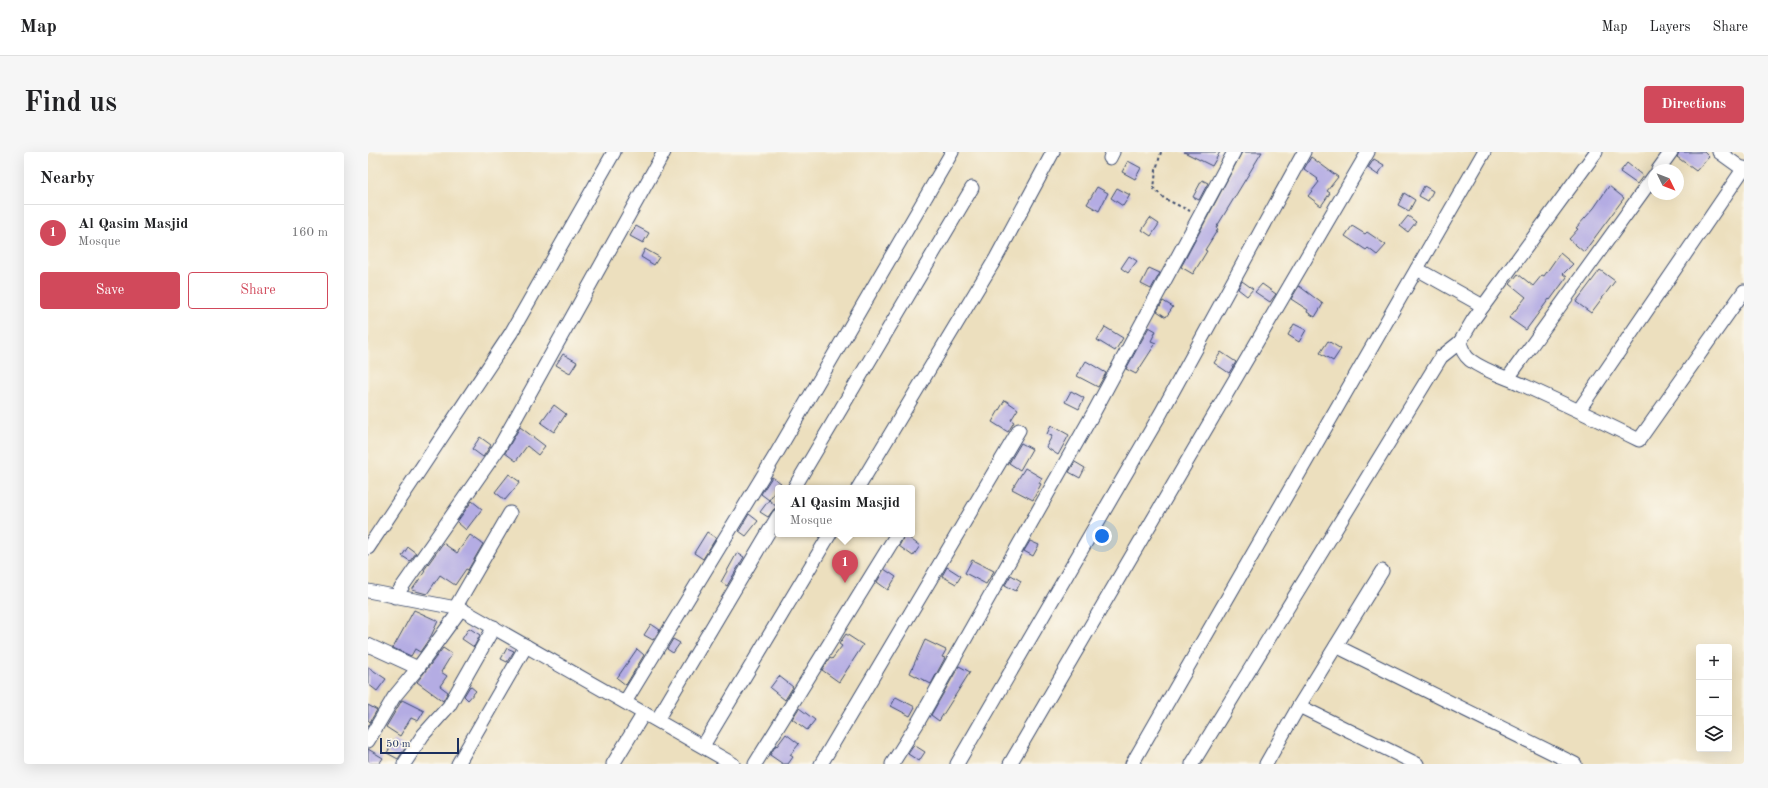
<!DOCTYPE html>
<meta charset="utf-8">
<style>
:root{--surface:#fff;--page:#f6f6f6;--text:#202124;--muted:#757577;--line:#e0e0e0;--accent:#d1495b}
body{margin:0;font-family:"Old Standard TT",serif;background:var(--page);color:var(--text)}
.controls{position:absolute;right:12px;bottom:12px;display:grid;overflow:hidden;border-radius:4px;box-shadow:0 4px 16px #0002}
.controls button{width:36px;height:36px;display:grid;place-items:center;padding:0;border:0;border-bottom:1px solid var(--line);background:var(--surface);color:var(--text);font:20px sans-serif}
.compass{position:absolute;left:1280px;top:12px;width:36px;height:36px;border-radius:50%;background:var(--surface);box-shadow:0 4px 16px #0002;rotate:133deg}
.scale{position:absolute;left:12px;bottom:10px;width:79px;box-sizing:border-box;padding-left:4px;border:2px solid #1b2f5e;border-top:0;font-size:11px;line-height:14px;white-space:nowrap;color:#1b2f5e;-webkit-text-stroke:3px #fbf7ec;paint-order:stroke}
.you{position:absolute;left:734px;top:384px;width:14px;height:14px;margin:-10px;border:3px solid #fff;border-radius:50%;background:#1a73e8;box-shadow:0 0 0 6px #1a73e833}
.badge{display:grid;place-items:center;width:26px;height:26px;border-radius:50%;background:var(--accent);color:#fff;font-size:13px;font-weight:700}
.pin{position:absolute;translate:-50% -33px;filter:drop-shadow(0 1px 2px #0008)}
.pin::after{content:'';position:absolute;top:21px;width:14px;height:12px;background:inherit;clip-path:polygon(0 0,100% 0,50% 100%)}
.popup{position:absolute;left:407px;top:333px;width:140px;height:52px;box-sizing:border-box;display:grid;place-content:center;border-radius:4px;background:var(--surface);filter:drop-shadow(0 1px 3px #0005);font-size:13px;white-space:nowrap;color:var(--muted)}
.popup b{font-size:15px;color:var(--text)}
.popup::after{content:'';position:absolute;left:50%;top:100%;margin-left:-8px;border:8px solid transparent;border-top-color:var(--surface)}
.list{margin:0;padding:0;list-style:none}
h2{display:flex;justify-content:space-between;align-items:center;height:52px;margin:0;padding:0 16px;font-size:17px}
h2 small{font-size:13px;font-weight:400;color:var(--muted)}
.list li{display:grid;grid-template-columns:26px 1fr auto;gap:12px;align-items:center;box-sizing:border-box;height:56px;padding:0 16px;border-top:1px solid var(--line)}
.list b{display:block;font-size:15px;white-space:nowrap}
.list p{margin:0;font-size:13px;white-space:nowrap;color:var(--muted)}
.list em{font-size:13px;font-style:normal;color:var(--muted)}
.actions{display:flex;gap:8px;padding:12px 16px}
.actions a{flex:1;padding:9px 0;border:1px solid var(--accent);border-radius:4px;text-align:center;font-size:14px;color:var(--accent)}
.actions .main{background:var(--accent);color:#fff}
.icon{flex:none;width:22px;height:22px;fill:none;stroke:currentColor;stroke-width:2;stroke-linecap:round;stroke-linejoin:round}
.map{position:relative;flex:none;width:1376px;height:612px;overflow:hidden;border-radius:4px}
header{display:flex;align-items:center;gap:24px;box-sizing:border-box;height:56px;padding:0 20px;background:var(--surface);border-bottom:1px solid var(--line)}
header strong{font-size:19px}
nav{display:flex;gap:22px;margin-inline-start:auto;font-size:14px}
.intro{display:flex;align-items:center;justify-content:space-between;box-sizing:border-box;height:96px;padding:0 24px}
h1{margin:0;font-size:28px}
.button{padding:10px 18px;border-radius:4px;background:var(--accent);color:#fff;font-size:14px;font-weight:700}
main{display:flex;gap:24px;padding:0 24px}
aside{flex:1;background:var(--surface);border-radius:4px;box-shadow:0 4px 16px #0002}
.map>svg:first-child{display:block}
</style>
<header>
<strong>Map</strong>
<nav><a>Map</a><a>Layers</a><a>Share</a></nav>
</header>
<div class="intro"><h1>Find us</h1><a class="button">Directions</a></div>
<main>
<aside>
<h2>Nearby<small></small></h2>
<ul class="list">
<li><span class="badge">1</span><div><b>Al Qasim Masjid</b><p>Mosque</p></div><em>160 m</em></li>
</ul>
<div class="actions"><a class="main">Save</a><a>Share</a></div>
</aside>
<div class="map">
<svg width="1376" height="612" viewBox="0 0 1376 612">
<rect width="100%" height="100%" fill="#fbf7ec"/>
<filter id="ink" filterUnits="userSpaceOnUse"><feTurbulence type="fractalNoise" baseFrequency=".025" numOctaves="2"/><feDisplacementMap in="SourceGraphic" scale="8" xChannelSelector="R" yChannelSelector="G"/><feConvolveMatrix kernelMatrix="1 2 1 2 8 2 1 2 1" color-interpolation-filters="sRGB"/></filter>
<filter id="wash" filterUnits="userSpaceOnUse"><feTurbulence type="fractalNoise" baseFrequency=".012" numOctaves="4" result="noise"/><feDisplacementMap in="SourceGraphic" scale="16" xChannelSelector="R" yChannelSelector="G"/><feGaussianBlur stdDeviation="0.9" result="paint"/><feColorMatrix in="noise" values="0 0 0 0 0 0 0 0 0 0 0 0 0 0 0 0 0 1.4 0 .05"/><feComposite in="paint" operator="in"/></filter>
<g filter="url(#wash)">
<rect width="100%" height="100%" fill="#ecdfbe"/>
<g id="blocks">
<g fill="#b4ace3">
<path d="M816,0H852L844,14Z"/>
<path d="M874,0H894L848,76L850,77L837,98L839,99L825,122L813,115Z"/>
<path d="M1311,0H1336L1341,5L1328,19L1309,5Z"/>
<path d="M943,5L970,25L959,39L962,41L953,54L940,44L951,30L949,28L950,27L936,17Z"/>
<path d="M1006,7L1016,13L1010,23L1000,16Z"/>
<path d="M760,9L773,16L767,27L754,20Z"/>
<path d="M1259,11L1275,24L1269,32L1252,20Z"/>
<path d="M834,28L840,31L831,48L825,45Z"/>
<path d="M1056,34L1065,39L1060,49L1051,44Z"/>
<path d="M1241,34L1256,46L1216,100L1201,87L1210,77L1208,76L1226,56Z"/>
<path d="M729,35L740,41L731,59L719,52Z"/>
<path d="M749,36L762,43L755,54L743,46Z"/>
<path d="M1036,41L1047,48L1041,59L1030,53Z"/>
<path d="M1040,64L1048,70L1040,80L1032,74Z"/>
<path d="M782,66L791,72L783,84L774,78Z"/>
<path d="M268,74L281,81L275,91L262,84Z"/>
<path d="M984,74L997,82L999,80L1018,93L1009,103L1000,96L998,98L977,84Z"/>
<path d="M277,97L291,105L286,113L273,105Z"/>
<path d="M1192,101L1205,112L1195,122L1199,125L1182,148L1181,147L1158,178L1141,166L1158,145L1142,132L1150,122L1165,134L1174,123L1176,124Z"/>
<path d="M761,104L769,109L760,121L753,116Z"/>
<path d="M781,116L792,121L783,137L773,132Z"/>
<path d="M1232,118L1247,129L1223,161L1208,150Z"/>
<path d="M874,129L885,137L879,144L870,137Z"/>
<path d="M894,132L908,142L902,150L887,140Z"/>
<path d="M931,134L955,152L947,165L939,160L940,158L923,147Z"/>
<path d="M795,149L805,155L798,165L789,159Z"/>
<path d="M926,172L938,178L931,190L920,183Z"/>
<path d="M737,175L755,186L747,199L729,188Z"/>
<path d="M781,175L788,179L783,189L788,191L768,222L758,217Z"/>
<path d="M960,189L973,197L965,209L952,201Z"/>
<path d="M853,200L868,210L861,221L846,211Z"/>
<path d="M195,202L209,210L202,221L188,213Z"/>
<path d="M718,209L738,221L730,235L709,224Z"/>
<path d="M703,239L716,246L711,257L697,250Z"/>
<path d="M637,248L650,257L643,268L646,270L640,280L624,270Z"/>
<path d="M186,253L198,262L186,280L173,271Z"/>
<path d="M683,273L701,283L690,303L678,295L684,284L679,282Z"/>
<path d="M152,275L177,294L170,303L159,294L148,309L137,301Z"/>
<path d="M112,285L123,293L115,305L104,297Z"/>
<path d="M653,291L664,297L652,318L641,311Z"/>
<path d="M707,310L717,316L712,326L701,320Z"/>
<path d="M657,316L674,326L671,331L673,332L665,348L644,337Z"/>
<path d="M141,322L152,330L137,348L127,340Z"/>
<path d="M404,325L413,331L401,348L393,342Z"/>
<path d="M401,348L410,356L406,357L400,365L392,360Z"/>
<path d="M104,349L114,357L98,378L89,370Z"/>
<path d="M381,362L390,369L378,384L371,379Z"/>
<path d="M339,380L348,386L335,407L326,401Z"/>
<path d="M102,383L115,392L100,418L98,417L87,433L72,423L59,442L44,438L57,419L56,418L75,391L89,401Z"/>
<path d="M537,383L552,394L545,404L531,394Z"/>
<path d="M662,389L671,393L665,404L656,399Z"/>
<path d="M40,395L48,401L42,409L34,404Z"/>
<path d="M369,401L376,405L359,434L353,430Z"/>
<path d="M604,408L626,419L618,432L597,421Z"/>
<path d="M579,415L593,424L588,432L574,424Z"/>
<path d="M516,417L528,425L520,438L509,430Z"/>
<path d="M643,423L653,429L648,439L637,433Z"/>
<path d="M46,458L70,469L63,484L52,500L47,497L43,504L25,496Z"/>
<path d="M283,472L292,478L285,488L276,483Z"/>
<path d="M101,476L112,483L106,495L94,487Z"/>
<path d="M478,482L495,493L471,530L454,518L462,506L464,507L474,494L471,492Z"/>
<path d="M305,487L312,491L305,501L299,497Z"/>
<path d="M557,488L578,498L574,505L577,506L563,532L542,521Z"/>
<path d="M75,496L84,502L73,520L79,524L72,534L80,540L75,549L49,530Z"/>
<path d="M139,496L146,499L139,510L133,507Z"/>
<path d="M269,497L276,503L258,533L249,526Z"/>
<path d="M591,514L602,520L571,569L563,563Z"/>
<path d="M0,515L18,527L9,539L0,532Z"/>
<path d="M411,524L425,535L417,548L402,536Z"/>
<path d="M102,534L108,539L100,548L96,544Z"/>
<path d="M528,545L547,555L542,564L523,554Z"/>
<path d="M34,548L56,559L50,569L43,566L32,584L18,575Z"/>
<path d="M0,553L9,558L2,570L0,568Z"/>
<path d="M431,556L447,568L439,578L424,567Z"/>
<path d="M418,582L431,592L422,603L425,605L420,612H415L402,603L408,593L409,594Z"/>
<path d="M26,588L38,595L30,607L19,601Z"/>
<path d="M546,593L557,600L551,609L540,602Z"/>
<path d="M0,597L15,606L11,612H0Z"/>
</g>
</g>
</g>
<g filter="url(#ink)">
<use href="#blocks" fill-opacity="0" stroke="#3a496c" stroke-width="1"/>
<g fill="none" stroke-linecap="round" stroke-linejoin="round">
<defs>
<g id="minor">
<path d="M1228,0L1105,168L1092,190C1094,198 1096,203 1102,208C1118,220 1138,225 1155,233C1194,251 1233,269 1271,288L1376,139"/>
<path d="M1351,0L1376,18"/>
<path d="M742,6L745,0"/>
<path d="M1290,18L1303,0"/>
<path d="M1049,117L1115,154"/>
<path d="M1140,226L1286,24"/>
<path d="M1211,258L1376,16"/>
<path d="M426,336L604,36"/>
<path d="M490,336L628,106L685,0"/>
<path d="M0,396L143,181L246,0"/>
<path d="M0,439L93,457L365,612"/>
<path d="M27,445L131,296L296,0"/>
<path d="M87,456L142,361"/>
<path d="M0,493L50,516"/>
<path d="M968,494L1207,612"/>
<path d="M257,550L407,304L584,0"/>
<path d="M931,554L1049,612"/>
<path d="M289,568L410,364"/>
<path d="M0,589L26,545L50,516L93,457"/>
<path d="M335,594L462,382"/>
<path d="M36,612L55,583L81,554L126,475"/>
<path d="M90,612L158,494"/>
<path d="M245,612L276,561"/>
<path d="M387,612L529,382"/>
<path d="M453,612L651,278"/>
<path d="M524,612L549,572L726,260L866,0"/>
<path d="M589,612L793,261L936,0"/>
<path d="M642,612L1000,0"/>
<path d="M764,612L1116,0"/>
<path d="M824,612L1073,205L1092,190"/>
<path d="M898,612L931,554L1014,419"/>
</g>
</defs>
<use href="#minor" stroke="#3a496c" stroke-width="15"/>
<path stroke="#3a496c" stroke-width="2" stroke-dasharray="3 3" stroke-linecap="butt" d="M793,0L788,18L786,37L797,47L822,59"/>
<use href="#minor" stroke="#fff" stroke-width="13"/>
</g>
</g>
</svg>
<div class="controls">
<button>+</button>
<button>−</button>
<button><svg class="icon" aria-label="layers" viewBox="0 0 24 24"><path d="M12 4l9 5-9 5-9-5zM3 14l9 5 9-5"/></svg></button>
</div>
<svg class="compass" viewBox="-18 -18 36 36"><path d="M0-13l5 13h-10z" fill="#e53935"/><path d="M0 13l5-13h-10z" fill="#757577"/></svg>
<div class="scale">50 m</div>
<div class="you"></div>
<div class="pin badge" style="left:477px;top:431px">1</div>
<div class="popup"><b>Al Qasim Masjid</b>Mosque</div>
</div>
</main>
